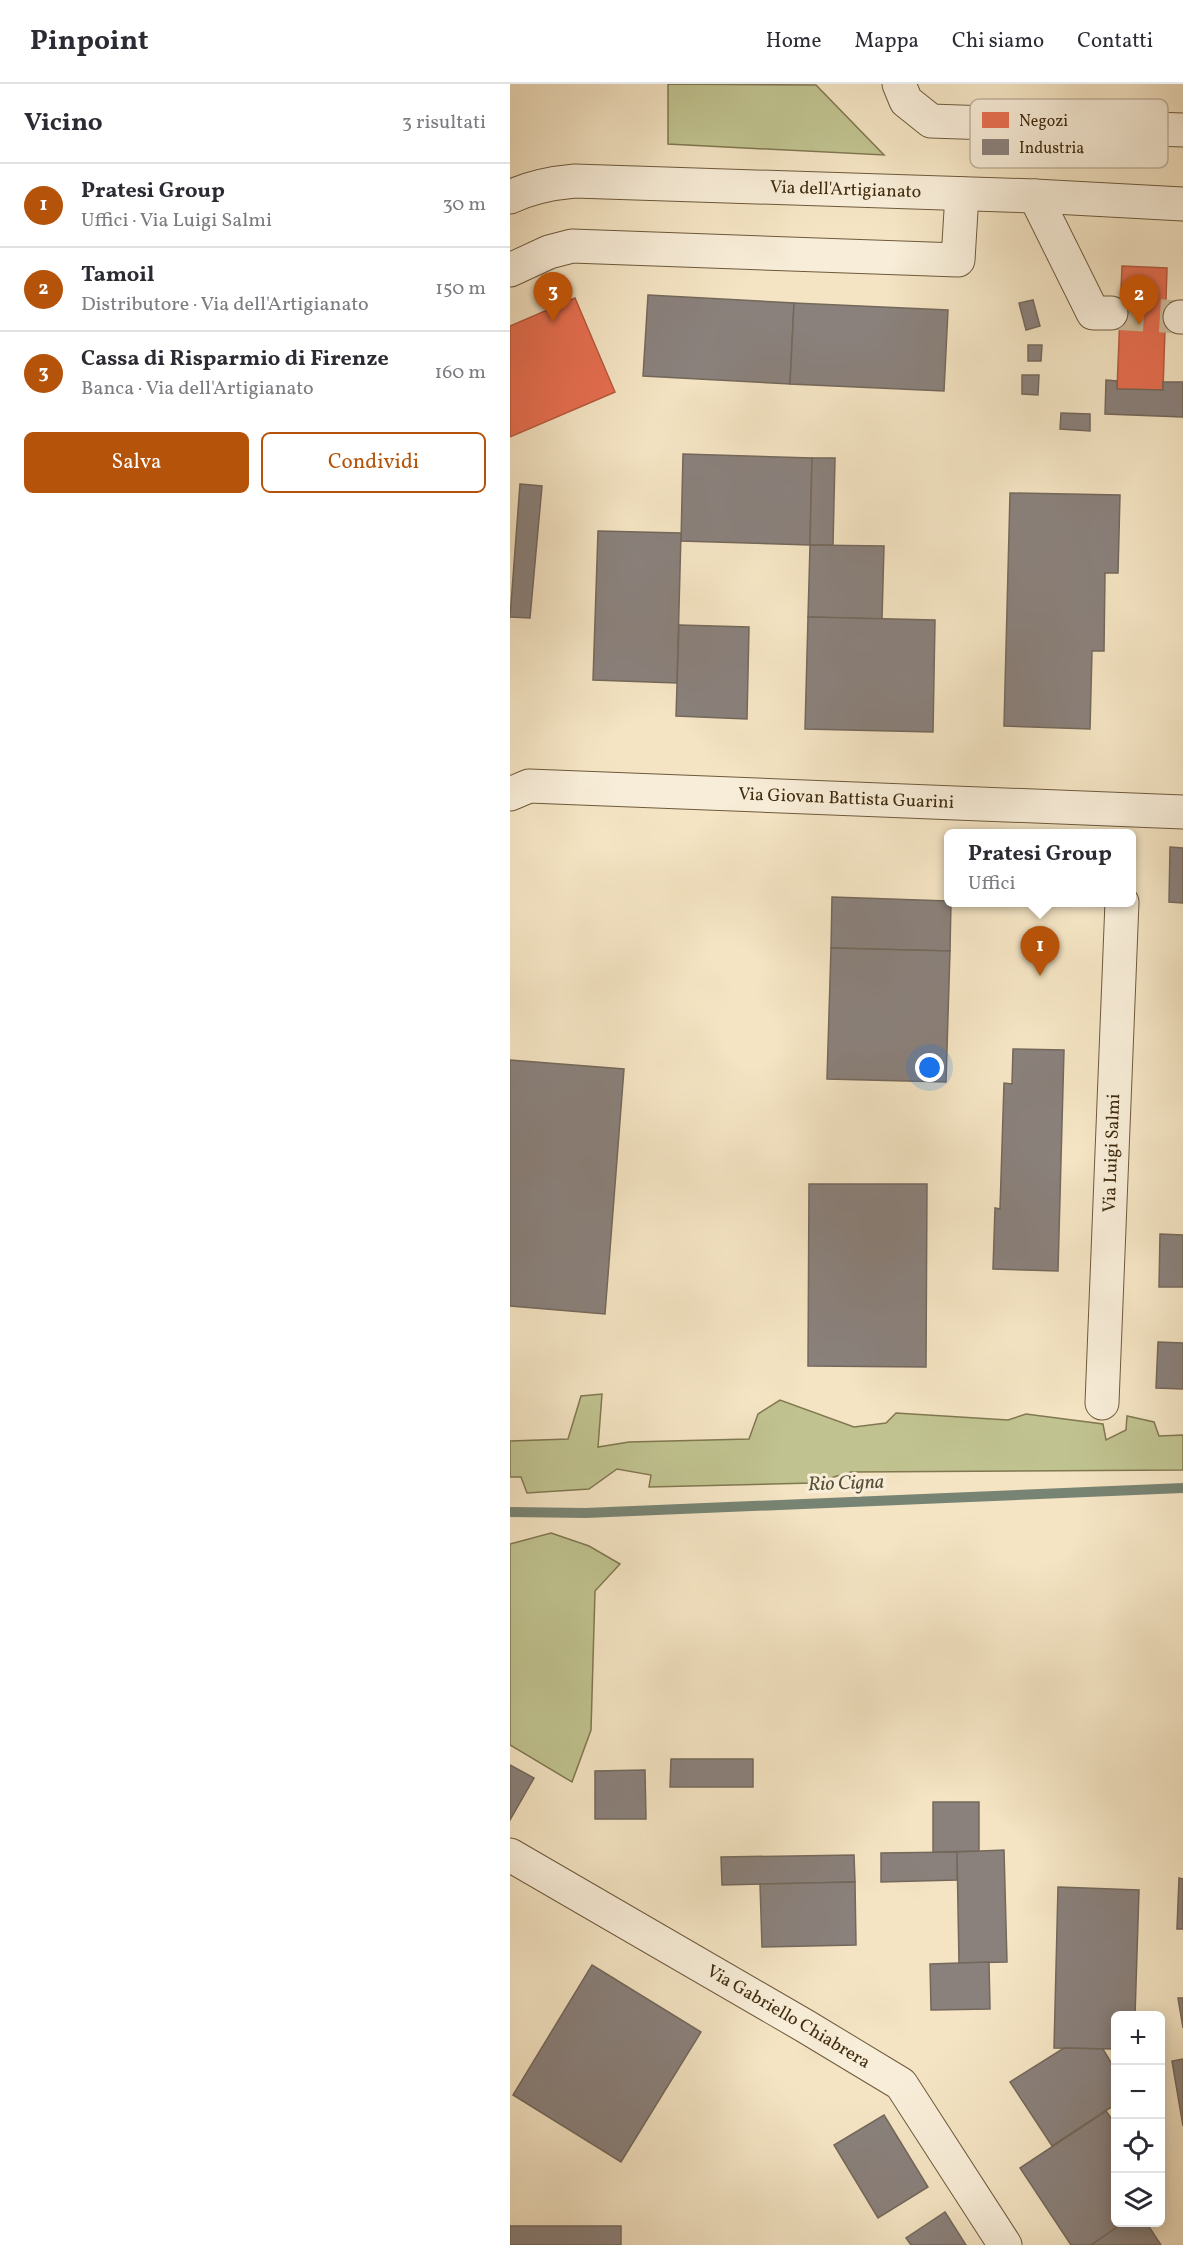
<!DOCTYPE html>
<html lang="it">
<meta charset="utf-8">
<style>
:root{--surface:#fff;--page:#f2f2f3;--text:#2b2b33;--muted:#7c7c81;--line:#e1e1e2;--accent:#b45309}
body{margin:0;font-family:Vollkorn,serif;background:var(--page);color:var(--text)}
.controls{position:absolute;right:18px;bottom:18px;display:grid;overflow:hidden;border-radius:9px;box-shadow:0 3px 15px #0003}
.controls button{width:54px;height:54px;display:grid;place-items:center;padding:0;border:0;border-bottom:2px solid var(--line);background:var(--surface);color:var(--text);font:30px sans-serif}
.you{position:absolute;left:420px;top:984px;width:21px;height:21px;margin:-15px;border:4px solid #fff;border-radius:50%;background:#1a73e8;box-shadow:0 0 0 9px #1a73e833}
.badge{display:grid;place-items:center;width:39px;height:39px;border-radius:50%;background:var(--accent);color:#fff;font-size:20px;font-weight:700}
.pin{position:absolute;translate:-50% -50px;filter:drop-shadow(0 2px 3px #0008)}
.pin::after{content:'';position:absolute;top:32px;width:21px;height:18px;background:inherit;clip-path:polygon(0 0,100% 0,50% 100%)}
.popup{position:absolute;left:434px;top:745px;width:192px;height:78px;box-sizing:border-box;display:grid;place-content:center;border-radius:9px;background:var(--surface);filter:drop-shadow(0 2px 4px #0005);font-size:20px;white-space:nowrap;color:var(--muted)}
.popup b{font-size:22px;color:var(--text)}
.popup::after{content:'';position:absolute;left:50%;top:100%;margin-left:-12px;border:12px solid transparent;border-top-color:var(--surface)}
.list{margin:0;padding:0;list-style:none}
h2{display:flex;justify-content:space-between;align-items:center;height:78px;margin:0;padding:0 24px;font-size:26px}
h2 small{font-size:20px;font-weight:400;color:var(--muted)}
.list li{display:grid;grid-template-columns:39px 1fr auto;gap:18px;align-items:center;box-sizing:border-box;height:84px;padding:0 24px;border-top:2px solid var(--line)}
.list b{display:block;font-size:22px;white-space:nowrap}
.list p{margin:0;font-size:20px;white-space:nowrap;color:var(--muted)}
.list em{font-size:20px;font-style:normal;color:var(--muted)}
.actions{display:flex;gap:12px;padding:18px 24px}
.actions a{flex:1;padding:14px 0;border:2px solid var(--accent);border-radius:9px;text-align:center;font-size:21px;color:var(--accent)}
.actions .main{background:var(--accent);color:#fff}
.icon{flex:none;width:33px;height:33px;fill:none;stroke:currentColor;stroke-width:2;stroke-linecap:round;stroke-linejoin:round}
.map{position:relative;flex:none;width:673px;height:2161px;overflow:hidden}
header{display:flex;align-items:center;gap:36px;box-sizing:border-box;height:84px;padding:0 30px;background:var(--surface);border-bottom:2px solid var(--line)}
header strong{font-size:28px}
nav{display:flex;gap:33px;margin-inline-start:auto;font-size:21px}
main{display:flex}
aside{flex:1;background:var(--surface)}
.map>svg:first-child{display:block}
</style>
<header>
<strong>Pinpoint</strong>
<nav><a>Home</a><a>Mappa</a><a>Chi siamo</a><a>Contatti</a></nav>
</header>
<main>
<aside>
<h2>Vicino<small>3 risultati</small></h2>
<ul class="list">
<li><span class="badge">1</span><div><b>Pratesi Group</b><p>Uffici · Via Luigi Salmi</p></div><em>30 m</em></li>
<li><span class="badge">2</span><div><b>Tamoil</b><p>Distributore · Via dell'Artigianato</p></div><em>150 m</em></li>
<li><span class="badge">3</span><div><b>Cassa di Risparmio di Firenze</b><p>Banca · Via dell'Artigianato</p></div><em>160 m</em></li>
</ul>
<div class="actions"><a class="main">Salva</a><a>Condividi</a></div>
</aside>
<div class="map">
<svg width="673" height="2161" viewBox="0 0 673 2161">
<rect width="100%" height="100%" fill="#f4e4c3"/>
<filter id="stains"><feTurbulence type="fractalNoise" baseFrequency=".00333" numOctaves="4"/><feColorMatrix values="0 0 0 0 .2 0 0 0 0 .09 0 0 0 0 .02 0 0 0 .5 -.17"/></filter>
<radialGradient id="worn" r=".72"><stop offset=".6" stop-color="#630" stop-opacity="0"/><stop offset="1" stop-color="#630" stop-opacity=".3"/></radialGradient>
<g fill="#c0c390" stroke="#807850" stroke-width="1.5">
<path d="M158,0L306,1L374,71L158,60Z"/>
<path d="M92,1310L88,1363L119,1358L239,1355L248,1330L270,1316L344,1343L376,1339L386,1329L498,1336L516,1330L593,1340L596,1356L616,1346L617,1332L644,1338L649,1352L673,1351V1386L341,1388L303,1399L139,1403L141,1391L107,1385L79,1405L17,1409L11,1393H0V1357L58,1355L71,1312Z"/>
<path d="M41,1449L79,1462L110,1480L85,1507L81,1646L62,1698L0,1661V1460Z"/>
</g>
<g fill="#e76f51" stroke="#b55b3d" stroke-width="1.5">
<path d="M612,182L657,184L653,306L607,305Z"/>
<path d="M65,214L105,308L0,353V242Z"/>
</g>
<g fill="#8a817c" stroke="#74685b" stroke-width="1.5">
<path d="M138,211L284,219L280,300L133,292Z"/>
<path d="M523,216L530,242L516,246L509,219Z"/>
<path d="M284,219L438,226L434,307L280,300Z"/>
<path d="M518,261H532L531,277H518Z"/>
<path d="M512,291H529L528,311L512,310Z"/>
<path d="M596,296L607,297V305L653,306V298H673V333L595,330Z"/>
<path d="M551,329L580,330V347L550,345Z"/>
<path d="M173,370L302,374L300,461L171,457Z"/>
<path d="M302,374H325L323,461H300Z"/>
<path d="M10,400L32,402L20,534L0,533Z"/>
<path d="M500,409L610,411L608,489H595L594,567H582L580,645L494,642Z"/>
<path d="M88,447L171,449L167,599L83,596Z"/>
<path d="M300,461L374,462L372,535L298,533Z"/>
<path d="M298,533L425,536L423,648L295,645Z"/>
<path d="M169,541L239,543L237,635L166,632Z"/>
<path d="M660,763L673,764V819L659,818Z"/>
<path d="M322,813L438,817L441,818L440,867L321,864Z"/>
<path d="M321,864L440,867L436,998L317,995Z"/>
<path d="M503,965L554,966L548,1187L483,1185L485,1124L490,1125L494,999L502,1000Z"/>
<path d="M0,976L114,985L95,1230L0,1222Z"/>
<path d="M299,1100H417L416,1283L298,1282Z"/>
<path d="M650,1150L673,1151V1203H649Z"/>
<path d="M648,1258L673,1259V1305L646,1304Z"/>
<path d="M161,1675H243V1703H160Z"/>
<path d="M0,1681L24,1694L0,1736Z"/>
<path d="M135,1686L136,1735H85V1687Z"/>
<path d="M423,1718H469V1767L423,1768Z"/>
<path d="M494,1766L497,1878L449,1879L447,1768Z"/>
<path d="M447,1768V1796L371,1798V1769Z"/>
<path d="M344,1771L345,1798L212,1801L211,1773Z"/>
<path d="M669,1794L673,1795V1845H667Z"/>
<path d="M345,1798L346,1861L252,1863L250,1800Z"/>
<path d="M548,1803L629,1806L625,1932H606V1965L544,1964Z"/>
<path d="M479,1878L480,1925L421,1926L420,1880Z"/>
<path d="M82,1881L191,1948L111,2078L3,2011Z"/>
<path d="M668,1914H673V1944Z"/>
<path d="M554,1964L593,1965L606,1987V2020L542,2062L500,1998Z"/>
<path d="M673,1975V2042L662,1977Z"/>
<path d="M596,2027L606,2041V2138H615L581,2161H561L510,2084Z"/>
<path d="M374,2031L418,2103L368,2134L324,2061Z"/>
<path d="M435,2128L456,2161H401L396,2154Z"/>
<path d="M615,2138H636L651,2161H581Z"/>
<rect x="0" y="2142" width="111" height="19"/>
</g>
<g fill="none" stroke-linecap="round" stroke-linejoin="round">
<path stroke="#788473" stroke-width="10" d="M0,1428L76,1429L673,1404"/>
<path stroke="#d0bf9f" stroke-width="33" stroke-dasharray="33 16" stroke-linecap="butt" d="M601,229L670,233"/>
<defs>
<g id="minor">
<path d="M389,0L396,17L421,37L673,46"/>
<path d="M525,112L583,229H601"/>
<path id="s1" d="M0,113C21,103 42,99 65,97L525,112L673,120"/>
<path d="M0,186L39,168L62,162L448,176L452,110"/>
<path d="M670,233H673"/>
<path id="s2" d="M0,710L19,702L673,728"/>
<path id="s3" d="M592,1319L612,818"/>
<path id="s4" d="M0,1771L295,1942L391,2000L495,2161"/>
</g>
</defs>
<use href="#minor" stroke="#6e5a3c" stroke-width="35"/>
<use href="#minor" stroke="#f8edd8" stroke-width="33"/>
</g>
<g text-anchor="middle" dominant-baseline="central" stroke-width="6" stroke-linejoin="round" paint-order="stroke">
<g font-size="18" fill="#412c0f" stroke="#f8edd8">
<text stroke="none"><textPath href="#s1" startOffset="338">Via dell'Artigianato</textPath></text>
<text stroke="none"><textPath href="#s2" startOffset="338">Via Giovan Battista Guarini</textPath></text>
<text stroke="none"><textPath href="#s3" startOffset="250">Via Luigi Salmi</textPath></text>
<text stroke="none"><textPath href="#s4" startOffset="322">Via Gabriello Chiabrera</textPath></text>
</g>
<g font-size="20" font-style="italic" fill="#585038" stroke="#f8edd8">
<text transform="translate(336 1400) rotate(-2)">Rio Cigna</text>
</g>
</g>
<rect x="460" y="15" width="198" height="69" rx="9" fill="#f8edd8" stroke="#c1b39c" stroke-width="1.5"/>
<rect x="472" y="28" width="27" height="16" fill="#e76f51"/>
<rect x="472" y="55" width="27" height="16" fill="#8a817c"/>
<g font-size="16" fill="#412c0f">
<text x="509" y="42">Negozi</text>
<text x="509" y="69">Industria</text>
</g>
<rect width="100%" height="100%" filter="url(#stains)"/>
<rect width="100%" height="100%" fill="url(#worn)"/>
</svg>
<div class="controls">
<button>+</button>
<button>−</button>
<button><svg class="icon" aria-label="locate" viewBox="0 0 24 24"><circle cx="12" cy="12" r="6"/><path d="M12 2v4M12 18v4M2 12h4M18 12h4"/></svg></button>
<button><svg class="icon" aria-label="layers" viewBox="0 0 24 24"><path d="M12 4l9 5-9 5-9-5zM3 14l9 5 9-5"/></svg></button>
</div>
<div class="you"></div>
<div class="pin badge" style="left:530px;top:892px">1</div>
<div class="popup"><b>Pratesi Group</b>Uffici</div>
<div class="pin badge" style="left:629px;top:241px">2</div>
<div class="pin badge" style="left:43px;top:238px">3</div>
</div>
</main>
